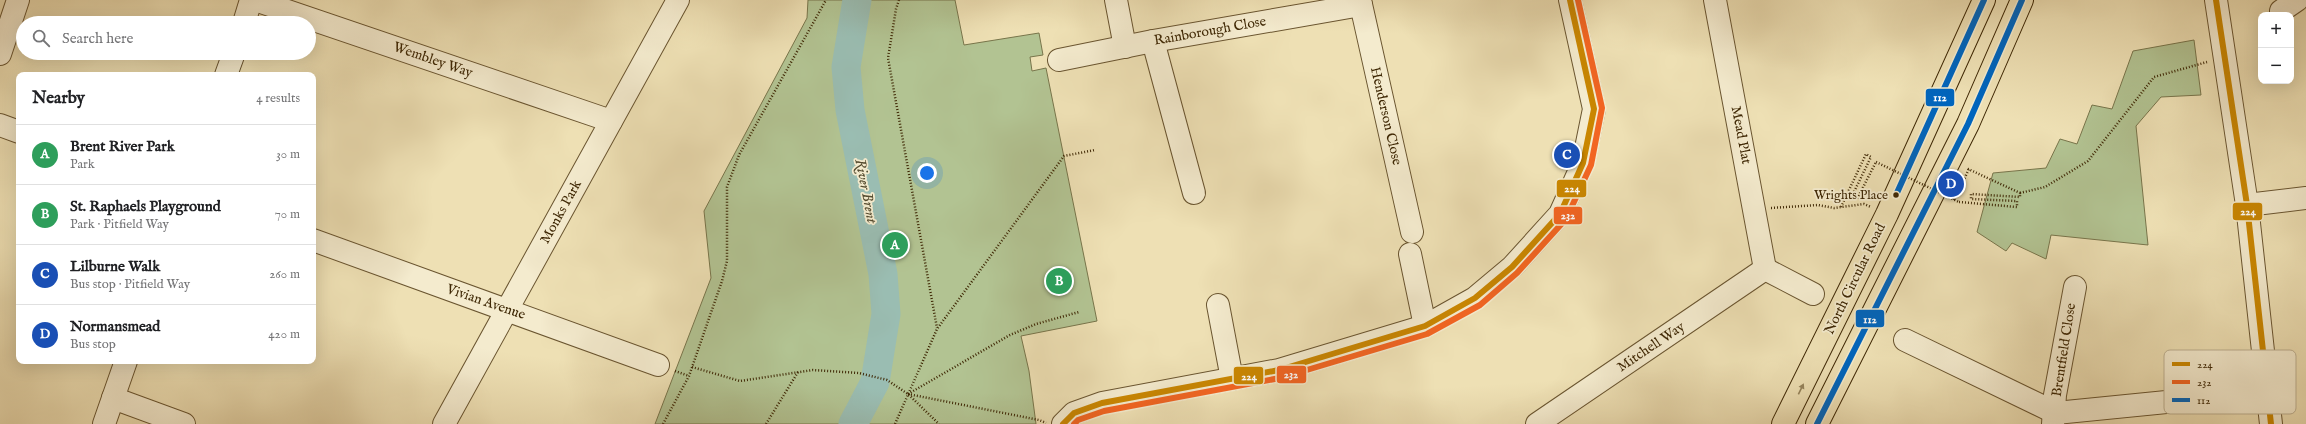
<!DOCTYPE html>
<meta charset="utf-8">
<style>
:root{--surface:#fff;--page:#f6f6f6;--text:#202124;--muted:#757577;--line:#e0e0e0;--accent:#d93025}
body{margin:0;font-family:"IM FELL English",serif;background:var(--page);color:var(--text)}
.controls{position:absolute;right:12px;top:12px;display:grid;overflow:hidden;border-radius:8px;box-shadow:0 4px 16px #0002}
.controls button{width:36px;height:36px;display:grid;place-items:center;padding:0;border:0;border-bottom:1px solid var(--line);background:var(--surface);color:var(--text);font:20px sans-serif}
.you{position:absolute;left:927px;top:173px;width:14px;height:14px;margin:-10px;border:3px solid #fff;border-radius:50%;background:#1a73e8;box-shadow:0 0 0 6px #1a73e833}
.badge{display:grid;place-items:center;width:26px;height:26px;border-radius:50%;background:var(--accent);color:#fff;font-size:13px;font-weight:700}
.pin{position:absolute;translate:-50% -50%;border:2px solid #fff;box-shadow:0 1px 4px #0006}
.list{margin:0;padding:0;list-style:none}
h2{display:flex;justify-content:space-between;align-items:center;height:52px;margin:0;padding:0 16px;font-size:17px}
h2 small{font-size:13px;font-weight:400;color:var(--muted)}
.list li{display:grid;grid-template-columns:26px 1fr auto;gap:12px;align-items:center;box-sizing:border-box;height:60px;padding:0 16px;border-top:1px solid var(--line)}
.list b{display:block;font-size:15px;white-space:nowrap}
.list p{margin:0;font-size:13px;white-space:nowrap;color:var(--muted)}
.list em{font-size:13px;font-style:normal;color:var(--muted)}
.icon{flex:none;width:22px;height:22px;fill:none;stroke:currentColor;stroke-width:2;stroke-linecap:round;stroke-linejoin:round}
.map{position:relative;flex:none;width:2306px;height:424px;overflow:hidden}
.search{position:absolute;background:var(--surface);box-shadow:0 4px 16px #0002;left:16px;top:16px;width:300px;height:44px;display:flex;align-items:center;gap:10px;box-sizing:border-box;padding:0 14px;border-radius:22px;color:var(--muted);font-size:15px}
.panel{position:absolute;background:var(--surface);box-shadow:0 4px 16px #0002;left:16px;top:72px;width:300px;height:292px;border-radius:8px}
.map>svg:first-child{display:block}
</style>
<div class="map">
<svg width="2306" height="424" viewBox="0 0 2306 424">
<rect width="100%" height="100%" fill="#eee0b4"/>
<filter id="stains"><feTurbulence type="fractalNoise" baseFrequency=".005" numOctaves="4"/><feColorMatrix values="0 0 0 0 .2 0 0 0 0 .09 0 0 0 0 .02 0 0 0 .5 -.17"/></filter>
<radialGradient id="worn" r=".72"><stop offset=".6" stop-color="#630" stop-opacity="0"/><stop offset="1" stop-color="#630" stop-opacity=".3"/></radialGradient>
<g fill="#b2c392" stroke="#78754b">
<path d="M808,0H955L964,45L1039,33L1043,55L1030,57L1032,71L1046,68L1097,321L1021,336L1029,371L1036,424H655L711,278L704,211L807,18Z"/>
<path d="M2194,40L2201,95L2161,97L2136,126L2148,245L2051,235L2046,259L2012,243L2006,251L1977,232L1993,173L2046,168L2060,139L2077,144L2092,105L2112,109L2133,51Z"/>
</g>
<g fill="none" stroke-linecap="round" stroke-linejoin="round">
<path stroke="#9abdb2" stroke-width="29" d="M853,424L875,382L886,314L883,274L850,110L846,67L857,0"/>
<defs>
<g id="minor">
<path d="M255,0L611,121"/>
<path d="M1116,0L1125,47"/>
<path d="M1360,0L1412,232"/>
<path d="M1715,0L1765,269"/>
<path d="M2216,0L2247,205L2271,424"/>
<path d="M2281,11L2297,0"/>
<path d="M244,23L251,0"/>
<path d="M1153,41L1194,193"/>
<path d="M0,54L18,0"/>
<path d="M1059,60L1153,41L1361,5"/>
<path d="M226,75L234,53"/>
<path d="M0,125L19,132"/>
<path d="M2247,205L2306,198"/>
<path d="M313,240L658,365"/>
<path d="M1410,254L1425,326"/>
<path d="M1765,269L1813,294"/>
<path d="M1218,305L1232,379"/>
<path d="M1905,340L2056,413L2267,392"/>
<path d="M113,398L184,424"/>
<path d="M104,424L126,361"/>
<path d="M444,424L678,0"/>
<path d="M1063,424L1074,413L1102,403L1279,370L1425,326L1475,298L1512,267L1560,214L1583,163L1594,109L1570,0"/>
<path d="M1537,424L1765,269"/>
<path d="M2053,424L2055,395L2075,287"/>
</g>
<g id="highway">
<path d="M1783,424L1887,214L1984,0"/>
<path d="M1817,424L1968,124L2022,0"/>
</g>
</defs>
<use href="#minor" stroke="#6a5530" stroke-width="24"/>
<use href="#highway" stroke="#3e2704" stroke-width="24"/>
<g stroke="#3e2704" stroke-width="2.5" stroke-dasharray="1 2" stroke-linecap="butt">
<path d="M899,0L896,9L888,58L937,328"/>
<path d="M2020,193L2045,187L2088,161L2154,77L2207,62"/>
<path d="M1954,200L1969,169"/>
<path d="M1959,202L2017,207V201L1971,199V194L2020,197V193L1966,168"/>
<path d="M1841,207L1866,154L1871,157L1852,196L1857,199L1876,162"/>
<path d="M1771,208L1818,205L1834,208L1864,204L1871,207"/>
<path d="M692,367L740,381L813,370L859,373L887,380L908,394L939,424"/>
<path d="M675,371L689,376"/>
<path d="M908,394L1010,335L1036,324L1079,312"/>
<path d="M908,394L1039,420L1046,423"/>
<path d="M663,424L689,376L722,281L727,261V187L739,155L826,0"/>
<path d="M766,424L798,372"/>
<path d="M895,424L937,329L1064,156L1095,150"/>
</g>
<use href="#minor" stroke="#f4ebce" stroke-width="22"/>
<use href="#highway" stroke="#eee0b4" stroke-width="22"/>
<path stroke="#3e2704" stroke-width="2.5" stroke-dasharray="1 2" stroke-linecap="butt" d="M1876,162L1959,202"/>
<defs>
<g id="bus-1">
<path d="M2216,0L2247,205L2271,424"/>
<path d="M1063,424L1074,413L1102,403L1279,370L1425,326L1475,298L1512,267L1560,214L1583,163L1594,109L1570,0"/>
</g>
<path id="bus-2" d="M1074,424L1078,420L1104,411L1280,378L1427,334L1480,305L1517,273L1566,219L1591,165L1602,108L1578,0"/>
<g id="bus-3">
<path d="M1896,195L1984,0"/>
<path d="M1817,424L1968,124L2022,0"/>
</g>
</defs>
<use href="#bus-1" stroke="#f4ebce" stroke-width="9"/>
<use href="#bus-2" stroke="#f4ebce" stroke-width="9"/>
<use href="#bus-3" stroke="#f4ebce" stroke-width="9"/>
<use href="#bus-1" stroke="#c98601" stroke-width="6"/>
<use href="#bus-2" stroke="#f26522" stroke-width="6"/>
<use href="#bus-3" stroke="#0065bd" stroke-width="6"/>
</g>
<defs><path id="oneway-solid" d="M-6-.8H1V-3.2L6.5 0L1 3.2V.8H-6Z"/></defs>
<use fill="#96845c" href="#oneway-solid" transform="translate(1801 389) rotate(-64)"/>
<circle fill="#3e2704" stroke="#f4ebce" stroke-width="1.5" cx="1896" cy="195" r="3.5"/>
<g text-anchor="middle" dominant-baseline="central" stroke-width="3.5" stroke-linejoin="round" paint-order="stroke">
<g font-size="13" fill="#3e2704" stroke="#f4ebce" text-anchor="end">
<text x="1888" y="195">Wrights Place</text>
</g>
<g font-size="14" fill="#3e2704" stroke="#f4ebce">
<text transform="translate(1210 31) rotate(-10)">Rainborough Close</text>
<text transform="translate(433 60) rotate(19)">Wembley Way</text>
<text transform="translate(1386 116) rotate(77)">Henderson Close</text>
<text transform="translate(1741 135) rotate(79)">Mead Plat</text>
<text transform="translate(561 212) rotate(-61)">Monks Park</text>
<text transform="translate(1855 279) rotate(-64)">North Circular Road</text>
<text transform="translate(486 302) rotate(19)">Vivian Avenue</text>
<text transform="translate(1651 347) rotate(-34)">Mitchell Way</text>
<text transform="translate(2064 350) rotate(-81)">Brentfield Close</text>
</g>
<g font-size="15" font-style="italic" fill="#554c30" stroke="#f4ebce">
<text transform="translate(866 191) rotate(79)">River Brent</text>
</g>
</g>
<rect x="2164" y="350" width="132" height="64" rx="6" fill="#f4ebce" stroke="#bdb091" stroke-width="1"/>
<rect x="2172" y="362" width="18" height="4" fill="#c98601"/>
<rect x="2172" y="380" width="18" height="4" fill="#f26522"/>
<rect x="2172" y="398" width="18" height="4" fill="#0065bd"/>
<g font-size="11" fill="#3e2704">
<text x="2197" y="368">224</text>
<text x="2197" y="386">232</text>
<text x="2197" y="404">112</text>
</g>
<g stroke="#f4ebce" stroke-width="1.5">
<rect x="1925" y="88" width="30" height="19" rx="4" fill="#0065bd"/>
<rect x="1556" y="179" width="31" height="19" rx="4" fill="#c98601"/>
<rect x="2232" y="202" width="31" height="19" rx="4" fill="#c98601"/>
<rect x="1553" y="206" width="30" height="19" rx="4" fill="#f26522"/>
<rect x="1855" y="309" width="30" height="19" rx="4" fill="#0065bd"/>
<rect x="1276" y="365" width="31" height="19" rx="4" fill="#f26522"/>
<rect x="1233" y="366" width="31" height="19" rx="4" fill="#c98601"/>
</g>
<g font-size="11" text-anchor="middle" font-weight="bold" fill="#fff">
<text x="1940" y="101">112</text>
<text x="1572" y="192">224</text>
<text x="2248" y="215">224</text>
<text x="1568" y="219">232</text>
<text x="1870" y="323">112</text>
<text x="1291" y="378">232</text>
<text x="1249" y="380">224</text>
</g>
<rect width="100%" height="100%" filter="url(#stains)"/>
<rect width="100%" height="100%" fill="url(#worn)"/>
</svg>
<div class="controls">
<button>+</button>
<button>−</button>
</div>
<div class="you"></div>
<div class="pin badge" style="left:895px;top:245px;background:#2e9e5b">A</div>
<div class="pin badge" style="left:1059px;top:281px;background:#2e9e5b">B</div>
<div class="pin badge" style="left:1567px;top:155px;background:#1a4fb4">C</div>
<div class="pin badge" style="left:1951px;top:184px;background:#1a4fb4">D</div>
<div class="search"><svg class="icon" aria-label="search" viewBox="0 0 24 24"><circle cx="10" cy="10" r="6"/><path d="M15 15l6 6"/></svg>Search here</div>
<section class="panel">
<h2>Nearby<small>4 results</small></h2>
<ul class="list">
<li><span class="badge" style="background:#2e9e5b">A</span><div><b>Brent River Park</b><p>Park</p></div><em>30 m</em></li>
<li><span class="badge" style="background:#2e9e5b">B</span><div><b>St. Raphaels Playground</b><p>Park · Pitfield Way</p></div><em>70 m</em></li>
<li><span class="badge" style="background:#1a4fb4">C</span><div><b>Lilburne Walk</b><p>Bus stop · Pitfield Way</p></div><em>260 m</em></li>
<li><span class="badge" style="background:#1a4fb4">D</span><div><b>Normansmead</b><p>Bus stop</p></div><em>420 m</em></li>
</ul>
</section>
</div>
